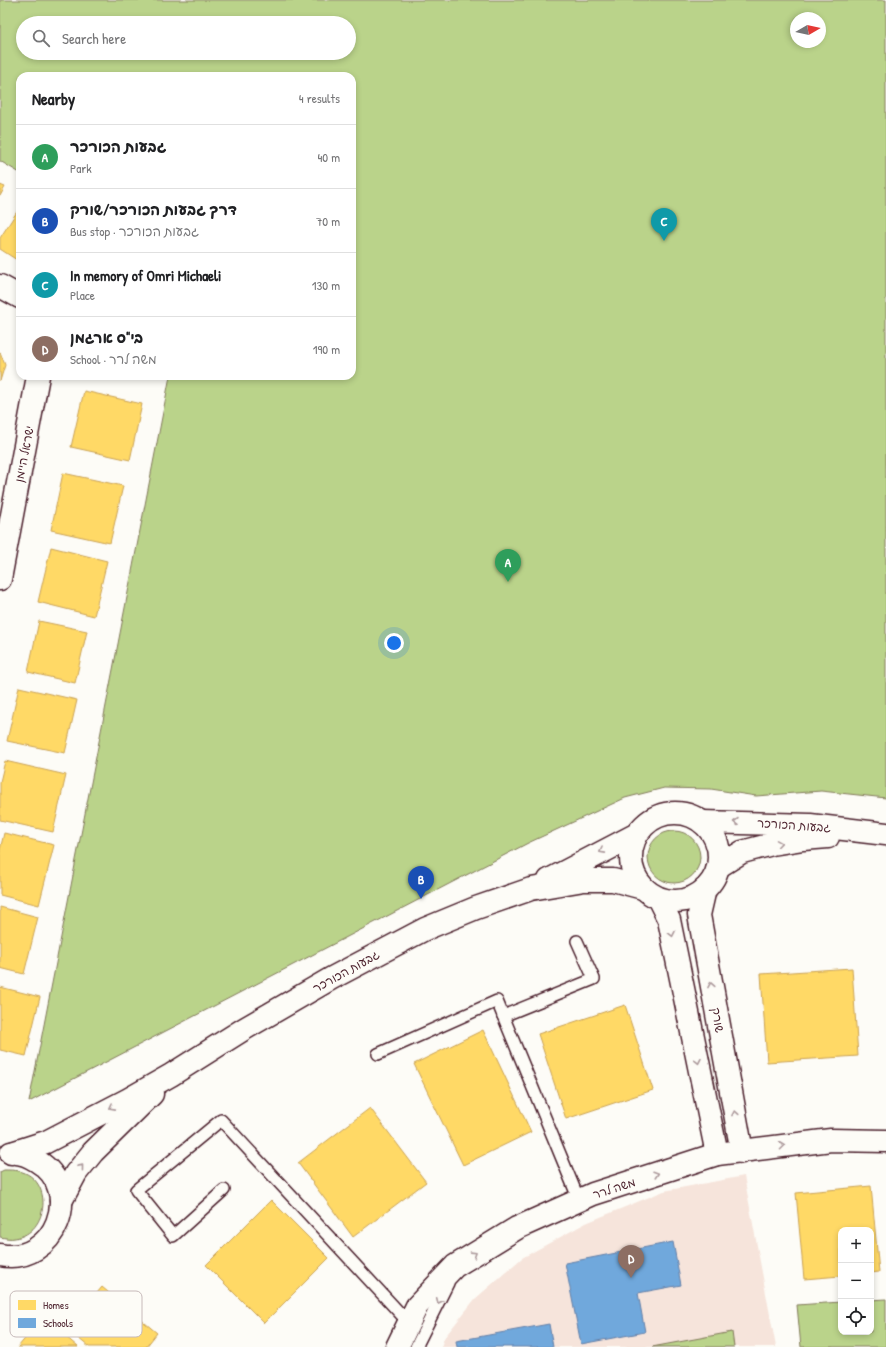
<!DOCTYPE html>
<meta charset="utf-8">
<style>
:root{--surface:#fff;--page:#f2f2f2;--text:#202124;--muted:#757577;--line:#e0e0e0;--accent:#7c3aed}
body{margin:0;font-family:"Patrick Hand","Playpen Sans Hebrew",sans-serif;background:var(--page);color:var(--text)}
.controls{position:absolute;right:12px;bottom:12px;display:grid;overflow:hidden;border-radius:8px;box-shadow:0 2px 6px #0003}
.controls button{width:36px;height:36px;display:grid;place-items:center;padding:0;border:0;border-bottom:1px solid var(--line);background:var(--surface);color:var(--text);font:20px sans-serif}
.compass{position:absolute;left:790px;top:12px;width:36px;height:36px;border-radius:50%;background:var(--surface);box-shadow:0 2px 6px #0003;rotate:81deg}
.you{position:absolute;left:394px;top:643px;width:14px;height:14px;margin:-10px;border:3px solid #fff;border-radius:50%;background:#1a73e8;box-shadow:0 0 0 6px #1a73e833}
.badge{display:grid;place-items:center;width:26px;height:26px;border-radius:50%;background:var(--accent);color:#fff;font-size:13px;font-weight:700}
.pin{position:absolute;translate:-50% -33px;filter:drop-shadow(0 1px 2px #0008)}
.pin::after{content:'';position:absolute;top:21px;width:14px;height:12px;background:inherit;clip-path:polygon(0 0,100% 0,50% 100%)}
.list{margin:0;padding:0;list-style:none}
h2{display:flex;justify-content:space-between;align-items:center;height:52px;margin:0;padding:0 16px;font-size:17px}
h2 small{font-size:13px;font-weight:400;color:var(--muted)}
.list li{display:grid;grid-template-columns:26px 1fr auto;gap:12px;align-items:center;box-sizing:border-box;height:64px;padding:0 16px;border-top:1px solid var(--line)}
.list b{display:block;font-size:15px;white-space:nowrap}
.list p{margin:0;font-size:13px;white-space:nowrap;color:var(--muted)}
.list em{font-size:13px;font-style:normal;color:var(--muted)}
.icon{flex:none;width:22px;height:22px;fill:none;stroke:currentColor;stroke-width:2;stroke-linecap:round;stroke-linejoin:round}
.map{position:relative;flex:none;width:886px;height:1347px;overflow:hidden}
.search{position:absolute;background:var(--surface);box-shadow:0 2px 6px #0003;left:16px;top:16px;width:340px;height:44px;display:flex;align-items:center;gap:10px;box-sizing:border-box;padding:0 14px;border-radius:22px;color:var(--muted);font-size:15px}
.panel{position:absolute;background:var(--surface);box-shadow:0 2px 6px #0003;left:16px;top:72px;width:340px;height:308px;border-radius:12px}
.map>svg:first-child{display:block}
</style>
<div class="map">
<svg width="886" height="1347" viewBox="0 0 886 1347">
<rect width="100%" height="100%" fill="#fdfcf7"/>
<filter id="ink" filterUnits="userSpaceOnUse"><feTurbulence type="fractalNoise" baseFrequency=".025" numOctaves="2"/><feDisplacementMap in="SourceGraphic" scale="8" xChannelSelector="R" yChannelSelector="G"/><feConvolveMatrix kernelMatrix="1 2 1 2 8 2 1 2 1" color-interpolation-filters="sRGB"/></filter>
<g filter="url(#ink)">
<path fill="#f6e4db" d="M744,1176L776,1347H441L444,1338L475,1299L522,1258L586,1223L664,1191Z"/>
<g fill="#bad38a" stroke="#82795a" fill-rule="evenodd">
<path d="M0,0H886V798L821,791L756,796L711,789L664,788L625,798L528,843L29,1102L170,376H352V76H20V173L0,161ZM796,18H820V42H796ZM23,23H349V53H23Z"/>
<circle cx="674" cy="857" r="26"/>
<path d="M4,1170C9,1170 15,1170 19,1171C54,1179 49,1233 15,1238C11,1239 5,1238 0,1237V1172Z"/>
<path d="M886,1299V1347H801L797,1305L841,1302V1332H871V1300Z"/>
<path d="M732,1332L734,1347H652Z"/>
</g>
<g fill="#ffd966" stroke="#c9a154">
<path d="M0,185L5,187L0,196Z"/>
<path d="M20,207V262L0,249V238Z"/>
<path d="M0,352L5,365L0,381Z"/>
<path d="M84,391L142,404L130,460L71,447Z"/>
<path d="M63,473L123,486L110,543L51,530Z"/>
<path d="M51,547L107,561L94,616L38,602Z"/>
<path d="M39,621L87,631L75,683L28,672Z"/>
<path d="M19,687L77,700L65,753L7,741Z"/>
<path d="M5,761L66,775L53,832L0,820V782Z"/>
<path d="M4,833L54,845L39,905L0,895V850Z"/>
<path d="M0,907L38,917L24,974L0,968Z"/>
<path d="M852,968L858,1056L767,1062L761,974Z"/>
<path d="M0,987L40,997L26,1056L0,1050Z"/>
<path d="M625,1005L653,1090L566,1119L538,1034Z"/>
<path d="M483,1030L531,1132L463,1165L414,1064Z"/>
<path d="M370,1108L426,1182L353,1237L298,1163Z"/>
<path d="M871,1186L879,1272L871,1273V1230H841V1276L804,1279L796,1193Z"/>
<path d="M271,1200L329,1258L264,1323L206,1265Z"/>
<path d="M102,1287L157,1333L146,1347H89L67,1329Z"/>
<path d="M43,1317L78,1347H18Z"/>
</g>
<g fill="#6fa8dc" stroke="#647fa7">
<path d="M673,1242L681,1285L638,1293L645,1332L581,1344L565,1263Z"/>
<path d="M549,1324L553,1347H457L456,1341Z"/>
</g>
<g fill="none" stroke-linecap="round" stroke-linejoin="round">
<defs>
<g id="service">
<path d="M503,1016L594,979L577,941"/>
<path d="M378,1054L497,1001L579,1200"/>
<path d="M224,1190L173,1236L136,1190L221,1120L409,1323"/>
<path d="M416,1347L448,1283"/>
</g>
<g id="minor">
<path d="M0,286L20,297"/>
<path d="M0,579L38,376"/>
<path d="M705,889L699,915L742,1152"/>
<path d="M658,898L669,920L717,1154"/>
<path d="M397,1347L417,1306L455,1266L517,1228L593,1194L717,1154L831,1140L886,1141"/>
</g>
<g id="tertiary">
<circle cx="675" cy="857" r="44"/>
<path d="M702,822L810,825L886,834"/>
<path d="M718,867L742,852L772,844L803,839L828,837"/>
<path d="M549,880L637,834"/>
<path d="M15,1152L46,1142L127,1100L171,1075L244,1029L332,978L425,929L476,908L531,889L584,880H613L643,888"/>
<path d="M61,1201L76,1173L93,1152L152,1094"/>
<path d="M0,1255C55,1266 85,1189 37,1161C29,1156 20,1152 11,1153"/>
</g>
</defs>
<use href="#service" stroke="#4a1f2b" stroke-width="14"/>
<use href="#minor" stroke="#4a1f2b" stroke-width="25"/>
<use href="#tertiary" stroke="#4a1f2b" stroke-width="25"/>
<use href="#service" stroke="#fdfcf7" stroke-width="11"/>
<use href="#minor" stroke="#fdfcf7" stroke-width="22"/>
<use href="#tertiary" stroke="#fdfcf7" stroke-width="22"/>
</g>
<defs><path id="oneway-chevron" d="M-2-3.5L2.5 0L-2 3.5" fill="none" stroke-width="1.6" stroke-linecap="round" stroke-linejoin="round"/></defs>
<g stroke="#ac999b">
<use href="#oneway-chevron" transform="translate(736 822) rotate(-180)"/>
<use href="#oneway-chevron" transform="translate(779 843) rotate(-9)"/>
<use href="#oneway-chevron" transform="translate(602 851) rotate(152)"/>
<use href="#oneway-chevron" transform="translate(672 934) rotate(78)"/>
<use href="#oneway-chevron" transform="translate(711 985) rotate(-100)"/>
<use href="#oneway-chevron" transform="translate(698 1061) rotate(78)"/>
<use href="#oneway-chevron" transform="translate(112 1107) rotate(152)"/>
<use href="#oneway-chevron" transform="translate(735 1113) rotate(-100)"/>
<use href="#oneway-chevron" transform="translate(782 1146) rotate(-7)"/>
<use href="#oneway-chevron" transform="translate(81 1167) rotate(-51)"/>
<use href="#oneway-chevron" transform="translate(656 1174) rotate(-18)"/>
<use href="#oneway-chevron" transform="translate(474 1254) rotate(-32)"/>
<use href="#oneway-chevron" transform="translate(439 1301) rotate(115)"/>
</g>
</g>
<g text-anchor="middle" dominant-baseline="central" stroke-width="4" stroke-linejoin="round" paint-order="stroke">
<g font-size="12" fill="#4a1f2b" stroke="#fdfcf7">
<text transform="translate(24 454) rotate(-79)">ישראל היימן</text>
<text transform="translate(794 825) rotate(4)">גבעות הכורכר</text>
<text transform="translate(346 971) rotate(-29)">גבעות הכורכר</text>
<text transform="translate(718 1020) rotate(80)">שורק</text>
<text transform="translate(614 1188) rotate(-18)">משה לרר</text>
</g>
</g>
<rect x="10" y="1291" width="132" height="46" rx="6" fill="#fdfcf7" stroke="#c7baba" stroke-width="1"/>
<rect x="18" y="1300" width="18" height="10" fill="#ffd966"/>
<rect x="18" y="1318" width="18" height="10" fill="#6fa8dc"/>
<g font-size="11" fill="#4a1f2b">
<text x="43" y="1309">Homes</text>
<text x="43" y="1327">Schools</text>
</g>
</svg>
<div class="controls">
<button>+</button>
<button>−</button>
<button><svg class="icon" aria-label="locate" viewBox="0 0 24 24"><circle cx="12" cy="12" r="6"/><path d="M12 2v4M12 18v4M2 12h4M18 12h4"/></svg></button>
</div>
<svg class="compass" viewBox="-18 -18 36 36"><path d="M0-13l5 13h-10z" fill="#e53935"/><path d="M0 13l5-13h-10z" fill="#757577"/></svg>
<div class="you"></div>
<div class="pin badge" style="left:508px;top:582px;background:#2e9e5b">A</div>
<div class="pin badge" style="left:421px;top:899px;background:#1a4fb4">B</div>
<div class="pin badge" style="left:664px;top:241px;background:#0f9aa8">C</div>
<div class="pin badge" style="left:631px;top:1278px;background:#8d6e63">D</div>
<div class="search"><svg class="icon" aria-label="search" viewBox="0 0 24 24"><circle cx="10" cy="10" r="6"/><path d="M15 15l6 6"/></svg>Search here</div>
<section class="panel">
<h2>Nearby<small>4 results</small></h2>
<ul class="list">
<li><span class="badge" style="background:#2e9e5b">A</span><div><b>גבעות הכורכר</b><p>Park</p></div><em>40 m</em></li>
<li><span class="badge" style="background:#1a4fb4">B</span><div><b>דרך גבעות הכורכר/שורק</b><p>Bus stop · גבעות הכורכר</p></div><em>70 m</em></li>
<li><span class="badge" style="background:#0f9aa8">C</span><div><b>In memory of Omri Michaeli</b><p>Place</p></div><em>130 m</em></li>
<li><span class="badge" style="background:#8d6e63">D</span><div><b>בי&quot;ס ארגמן</b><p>School · משה לרר</p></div><em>190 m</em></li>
</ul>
</section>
</div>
